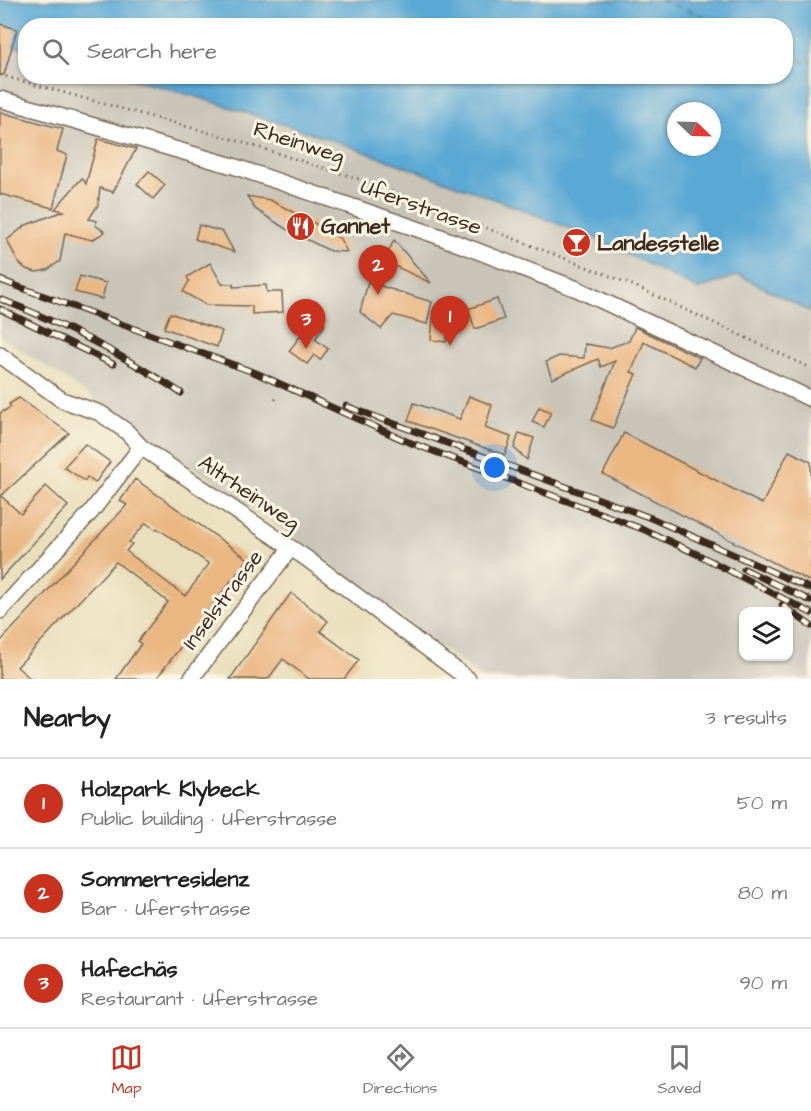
<!DOCTYPE html>
<meta charset="utf-8">
<style>
:root{--surface:#fff;--page:#f6f6f6;--text:#222;--muted:#767676;--line:#e0e0e0;--accent:#c8321e}
body{margin:0;font-family:"Architects Daughter",sans-serif;background:var(--page);color:var(--text)}
.controls{position:absolute;right:18px;bottom:18px;display:grid;overflow:hidden;border-radius:12px;box-shadow:0 2px 4px #0004}
.controls button{width:54px;height:54px;display:grid;place-items:center;padding:0;border:0;border-bottom:2px solid var(--line);background:var(--surface);color:var(--text);font:30px sans-serif}
.compass{position:absolute;left:667px;top:102px;width:54px;height:54px;border-radius:50%;background:var(--surface);box-shadow:0 2px 4px #0004;rotate:113deg}
.you{position:absolute;left:495px;top:468px;width:21px;height:21px;margin:-15px;border:4px solid #fff;border-radius:50%;background:#1a73e8;box-shadow:0 0 0 9px #1a73e833}
.badge{display:grid;place-items:center;width:39px;height:39px;border-radius:50%;background:var(--accent);color:#fff;font-size:20px;font-weight:700}
.pin{position:absolute;translate:-50% -50px;filter:drop-shadow(0 2px 3px #0008)}
.pin::after{content:'';position:absolute;top:32px;width:21px;height:18px;background:inherit;clip-path:polygon(0 0,100% 0,50% 100%)}
.list{margin:0;padding:0;list-style:none}
h2{display:flex;justify-content:space-between;align-items:center;height:78px;margin:0;padding:0 24px;font-size:26px}
h2 small{font-size:20px;font-weight:400;color:var(--muted)}
.list li{display:grid;grid-template-columns:39px 1fr auto;gap:18px;align-items:center;box-sizing:border-box;height:90px;padding:0 24px;border-top:2px solid var(--line)}
.list b{display:block;font-size:22px;white-space:nowrap}
.list p{margin:0;font-size:20px;white-space:nowrap;color:var(--muted)}
.list em{font-size:20px;font-style:normal;color:var(--muted)}
.icon{flex:none;width:33px;height:33px;fill:none;stroke:currentColor;stroke-width:2;stroke-linecap:round;stroke-linejoin:round}
.map{position:relative;flex:none;width:811px;height:679px;overflow:hidden}
.search{position:absolute;background:var(--surface);box-shadow:0 2px 4px #0004;left:18px;right:18px;top:18px;height:66px;display:flex;align-items:center;gap:15px;box-sizing:border-box;padding:0 21px;border-radius:24px;color:var(--muted);font-size:22px}
.sheet{height:348px;background:var(--surface)}
nav{display:flex;justify-content:space-around;align-items:center;box-sizing:border-box;height:84px;border-top:2px solid var(--line);background:var(--surface);font-size:16px;color:var(--muted)}
nav a{display:grid;justify-items:center;gap:3px}
nav .on{color:var(--accent)}
.map>svg:first-child{display:block}
</style>
<div class="map">
<svg width="811" height="679" viewBox="0 0 811 679">
<rect width="100%" height="100%" fill="#fcf5e5"/>
<filter id="ink" filterUnits="userSpaceOnUse"><feTurbulence type="fractalNoise" baseFrequency=".0167" numOctaves="2"/><feDisplacementMap in="SourceGraphic" scale="12" xChannelSelector="R" yChannelSelector="G"/><feConvolveMatrix kernelMatrix="1 2 1 2 8 2 1 2 1" color-interpolation-filters="sRGB"/></filter>
<filter id="wash" filterUnits="userSpaceOnUse"><feTurbulence type="fractalNoise" baseFrequency=".008" numOctaves="4" result="noise"/><feDisplacementMap in="SourceGraphic" scale="24" xChannelSelector="R" yChannelSelector="G"/><feGaussianBlur stdDeviation="1.35" result="paint"/><feColorMatrix in="noise" values="0 0 0 0 0 0 0 0 0 0 0 0 0 0 0 0 0 1.4 0 .05"/><feComposite in="paint" operator="in"/></filter>
<g filter="url(#wash)">
<rect width="100%" height="100%" fill="#e9dfbc"/>
<path fill="#c8c4b8" fill-rule="evenodd" d="M0,42L25,49L26,76L125,77L201,98L447,180L597,239L698,289L739,275L811,312V679H483L312,550L58,374L0,337ZM744,612H788V656H744Z"/>
<path fill="#5aa8d4" stroke="#4a6979" stroke-width="1.5" fill-rule="evenodd" d="M0,0H811V312L739,275L698,289L597,239L503,202L338,142L201,98L125,77L786,76V26H26L25,49L0,42ZM676,111H712V147H676Z"/>
<g fill="none" stroke-linecap="round" stroke-linejoin="round">
<g stroke="#46565e" stroke-width="1.5" stroke-dasharray="8 6" stroke-linecap="butt">
<path d="M659,0L734,26"/>
<path d="M786,53L811,66"/>
</g>
</g>
<g id="blocks">
<g fill="#eab783" fill-rule="evenodd">
<path d="M0,24L17,29L4,75H0Z"/>
<path d="M0,112L63,129L57,151L67,155L53,208L0,194Z"/>
<path d="M98,139L136,149L113,192L100,188L98,205L89,219L97,221L95,225L105,232L92,240L65,233L60,261L47,270L36,272L26,269L18,262L7,240L26,225L64,211L55,209L82,178L86,184Z"/>
<path d="M149,171L165,185L153,199L137,184Z"/>
<path d="M247,196L270,200L329,231L340,239L347,252L330,251L286,229L255,209Z"/>
<path d="M199,225L223,232L234,252L195,239Z"/>
<path d="M394,240L412,261L431,283L384,261Z"/>
<path d="M210,263L222,284H233V287L266,285L267,292H282L283,312L252,314V306L206,305L183,292L189,281L187,277Z"/>
<path d="M80,276L106,283L102,299L75,292Z"/>
<path d="M368,282L432,302L427,324L393,315L381,329L360,312Z"/>
<path d="M497,299L504,319L475,329L468,309Z"/>
<path d="M299,305L325,325L315,339L328,349L320,360L314,355L307,364L289,351L304,331L288,318Z"/>
<path d="M170,313L222,331L217,347L164,328Z"/>
<path d="M433,318L449,320L446,342L431,340Z"/>
<path d="M635,327L700,358L695,367L644,342L631,372L636,374L613,428L592,420L615,361L601,367L598,359L552,379L546,362L559,356L584,358L585,344L609,348L629,341Z"/>
<path d="M469,396L492,405L485,428L511,437L505,455L408,421L414,403L460,419Z"/>
<path d="M19,398L69,433L1,496L21,514L46,486L68,506L0,579V413L11,407L9,404Z"/>
<path d="M539,407L551,412L544,427L532,422Z"/>
<path d="M519,433L534,438L527,460L514,448Z"/>
<path d="M624,433L762,504L789,451L811,462V582L603,474Z"/>
<path d="M85,444L110,462L95,483L87,477L85,481L64,467Z"/>
<path d="M135,479L248,559L156,679H116L141,644L138,641L168,602L116,562L17,667L31,679H0V642L127,505L120,501ZM146,523L156,530L157,528L209,564L185,596L126,551L132,544L129,542Z"/>
<path d="M291,593L328,621L320,631L359,660L344,679H309L283,659L268,679H230Z"/>
</g>
</g>
</g>
<g filter="url(#ink)">
<use href="#blocks" fill-opacity="0" stroke="#786955" stroke-width="1.5"/>
<g fill="none" stroke-linecap="round" stroke-linejoin="round">
<defs>
<g id="minor">
<path d="M0,99L233,166L438,236L577,289L811,399"/>
<path d="M0,355L62,400L100,413L126,431L141,447L306,558L468,679"/>
<path d="M0,611L91,512L141,447"/>
<path d="M191,679L290,549"/>
</g>
</defs>
<use href="#minor" stroke="#786955" stroke-width="18"/>
<g stroke="#786955" stroke-width="3" stroke-dasharray="1.5 4.5" stroke-linecap="butt">
<path d="M0,75L232,139L365,181L628,283L811,368"/>
<path d="M275,400L276,398"/>
</g>
<use href="#minor" stroke="#fff" stroke-width="15"/>
<defs>
<g id="rail">
<path d="M0,280L256,373L406,441L645,530L701,556L811,613"/>
<path d="M0,299C64,324 123,355 181,393"/>
<path d="M0,309L113,364"/>
<path d="M346,406L651,518L811,589"/>
<path d="M744,569L811,601"/>
<path d="M782,605L811,626"/>
</g>
</defs>
<use href="#rail" stroke="#3b2a1e" stroke-width="7"/>
<use href="#rail" stroke="#fcf5e5" stroke-width="4.5" stroke-dasharray="14" stroke-linecap="butt"/>
</g>
</g>
<defs>
<symbol id="restaurant-disc" viewBox="-11 -11 22 22"><circle r="9.5" fill="#c8321e" stroke="#fcf5e5"/><path d="M-5-6h1v4h1v-4h1v4h1v-4h1v5L-1.5 .5V6h-2V.5L-5-1ZM5-6V6H3V1.5H1.5Q1.5-4 5-6Z" fill="#fff"/></symbol>
<symbol id="bar-disc" viewBox="-11 -11 22 22"><circle r="9.5" fill="#c8321e" stroke="#fcf5e5"/><path d="M-6-5H6L.8 .8V4.5H3.5V6h-7V4.5H-.8V.8Z" fill="#fff"/></symbol>
</defs>
<g fill-rule="evenodd">
<use href="#restaurant-disc" x="284" y="210" width="33" height="33"/>
<use href="#bar-disc" x="560" y="226" width="33" height="33"/>
</g>
<g text-anchor="middle" dominant-baseline="central" stroke-width="6" stroke-linejoin="round" paint-order="stroke">
<g font-size="22" fill="#3b2a1e" stroke="#fcf5e5">
<text transform="translate(299 143) rotate(18)">Rheinweg</text>
<text transform="translate(421 207) rotate(20)">Uferstrasse</text>
<text transform="translate(249 493) rotate(34)">Altrheinweg</text>
<text transform="translate(223 600) rotate(-53)">Inselstrasse</text>
</g>
<g font-size="22" font-weight="bold" fill="#3b2a1e" stroke="#fcf5e5" text-anchor="start">
<text x="321" y="226">Gannet</text>
<text x="597" y="243">Landesstelle</text>
</g>
</g>
</svg>
<div class="controls">
<button><svg class="icon" aria-label="layers" viewBox="0 0 24 24"><path d="M12 4l9 5-9 5-9-5zM3 14l9 5 9-5"/></svg></button>
</div>
<svg class="compass" viewBox="-18 -18 36 36"><path d="M0-13l5 13h-10z" fill="#e53935"/><path d="M0 13l5-13h-10z" fill="#767676"/></svg>
<div class="you"></div>
<div class="pin badge" style="left:450px;top:346px">1</div>
<div class="pin badge" style="left:378px;top:295px">2</div>
<div class="pin badge" style="left:306px;top:349px">3</div>
<div class="search"><svg class="icon" aria-label="search" viewBox="0 0 24 24"><circle cx="10" cy="10" r="6"/><path d="M15 15l6 6"/></svg>Search here</div>
</div>
<section class="sheet">
<h2>Nearby<small>3 results</small></h2>
<ul class="list">
<li><span class="badge">1</span><div><b>Holzpark Klybeck</b><p>Public building · Uferstrasse</p></div><em>50 m</em></li>
<li><span class="badge">2</span><div><b>Sommerresidenz</b><p>Bar · Uferstrasse</p></div><em>80 m</em></li>
<li><span class="badge">3</span><div><b>Hafechäs</b><p>Restaurant · Uferstrasse</p></div><em>90 m</em></li>
</ul>
</section>
<nav>
<a class="on"><svg class="icon" aria-label="map" viewBox="0 0 24 24"><path d="M3 6l6-2 6 2 6-2v14l-6 2-6-2-6 2zM9 4v14M15 6v14"/></svg>Map</a>
<a><svg class="icon" aria-label="directions" viewBox="0 0 24 24"><path d="M12 3l9 9-9 9-9-9zM9 14v-3h6M13 9l2 2-2 2"/></svg>Directions</a>
<a><svg class="icon" aria-label="saved" viewBox="0 0 24 24"><path d="M7 4h10v16l-5-4-5 4z"/></svg>Saved</a>
</nav>
